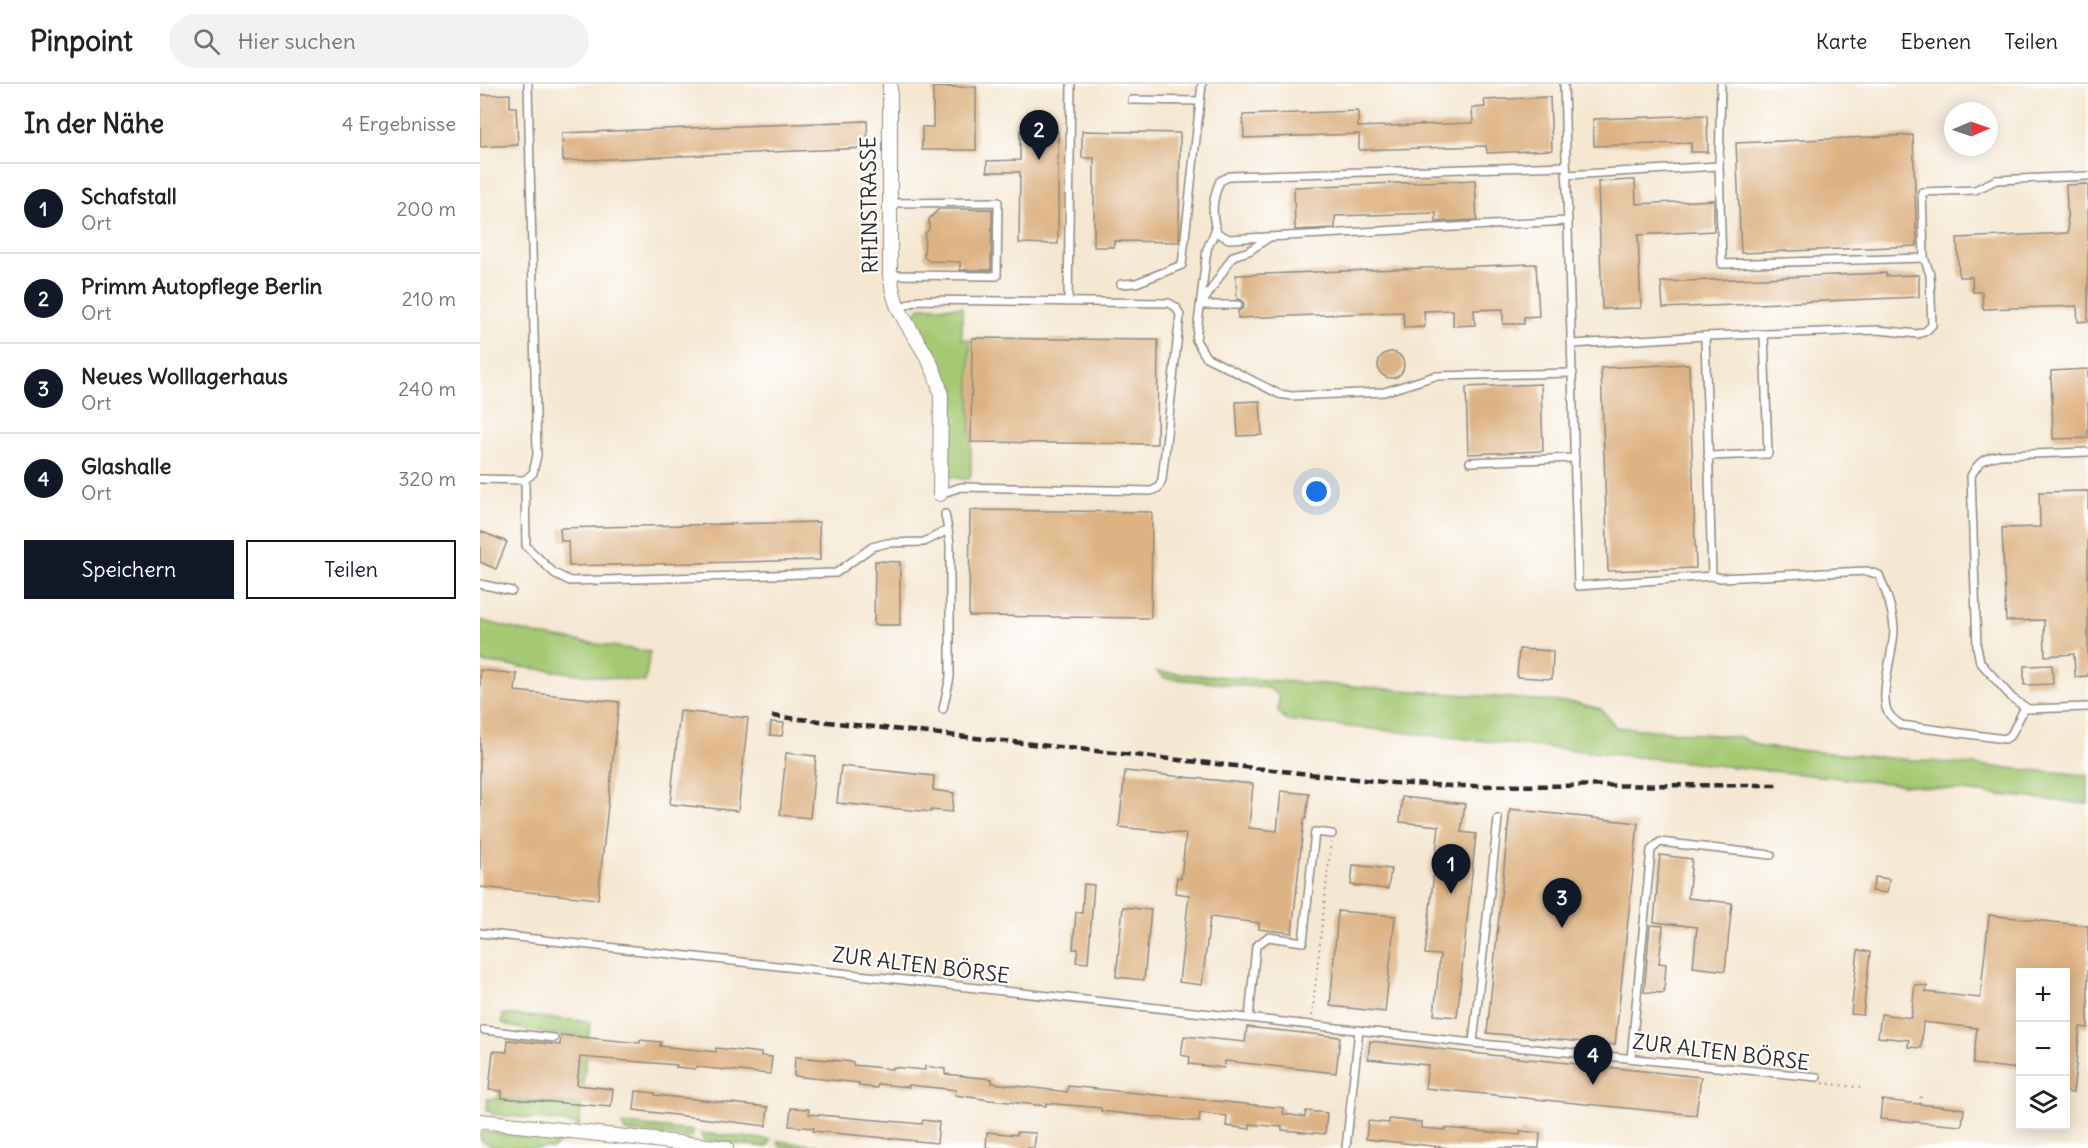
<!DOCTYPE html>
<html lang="de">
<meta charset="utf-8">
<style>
:root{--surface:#fff;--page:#f2f2f2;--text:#202124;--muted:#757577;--line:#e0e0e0;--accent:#111827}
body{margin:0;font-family:Delius,sans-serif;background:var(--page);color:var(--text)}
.controls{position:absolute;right:18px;bottom:18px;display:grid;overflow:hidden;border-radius:0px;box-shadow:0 3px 15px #0003}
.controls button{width:54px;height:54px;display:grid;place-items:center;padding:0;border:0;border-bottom:2px solid var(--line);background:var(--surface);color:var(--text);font:30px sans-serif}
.compass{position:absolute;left:1464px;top:18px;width:54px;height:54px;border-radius:50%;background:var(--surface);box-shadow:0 3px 15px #0003;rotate:88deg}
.you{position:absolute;left:837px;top:408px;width:21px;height:21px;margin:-15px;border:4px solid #fff;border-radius:50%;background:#1a73e8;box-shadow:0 0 0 9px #1a73e833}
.badge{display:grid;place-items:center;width:39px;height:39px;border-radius:50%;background:var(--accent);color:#fff;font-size:20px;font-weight:700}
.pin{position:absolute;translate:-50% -50px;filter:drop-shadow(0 2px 3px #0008)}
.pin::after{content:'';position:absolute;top:32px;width:21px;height:18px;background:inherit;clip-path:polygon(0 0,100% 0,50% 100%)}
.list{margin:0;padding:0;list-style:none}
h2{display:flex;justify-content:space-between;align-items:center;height:78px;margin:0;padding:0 24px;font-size:26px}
h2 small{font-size:20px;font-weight:400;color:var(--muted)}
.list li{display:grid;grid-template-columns:39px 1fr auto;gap:18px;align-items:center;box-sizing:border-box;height:90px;padding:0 24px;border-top:2px solid var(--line)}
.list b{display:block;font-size:22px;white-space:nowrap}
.list p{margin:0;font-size:20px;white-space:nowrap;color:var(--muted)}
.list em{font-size:20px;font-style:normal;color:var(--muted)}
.actions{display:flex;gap:12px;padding:18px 24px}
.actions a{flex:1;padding:14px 0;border:2px solid var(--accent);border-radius:0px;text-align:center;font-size:21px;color:var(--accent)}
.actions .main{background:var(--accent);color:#fff}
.icon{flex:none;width:33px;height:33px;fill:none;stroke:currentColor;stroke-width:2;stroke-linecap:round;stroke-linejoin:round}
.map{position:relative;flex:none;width:1608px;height:1064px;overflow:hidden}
header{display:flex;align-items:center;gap:36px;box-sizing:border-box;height:84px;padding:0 30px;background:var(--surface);border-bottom:2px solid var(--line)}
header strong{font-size:28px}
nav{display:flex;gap:33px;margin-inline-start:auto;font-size:21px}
.search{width:420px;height:54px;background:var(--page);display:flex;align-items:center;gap:15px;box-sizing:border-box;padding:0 21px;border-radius:33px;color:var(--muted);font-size:22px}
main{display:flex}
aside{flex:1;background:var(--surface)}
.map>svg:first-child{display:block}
</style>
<header>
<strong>Pinpoint</strong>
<div class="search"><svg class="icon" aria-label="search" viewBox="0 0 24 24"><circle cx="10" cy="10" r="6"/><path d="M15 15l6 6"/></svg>Hier suchen</div>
<nav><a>Karte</a><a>Ebenen</a><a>Teilen</a></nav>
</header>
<main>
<aside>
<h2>In der Nähe<small>4 Ergebnisse</small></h2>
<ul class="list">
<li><span class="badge">1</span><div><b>Schafstall</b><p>Ort</p></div><em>200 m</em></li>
<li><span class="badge">2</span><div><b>Primm Autopflege Berlin</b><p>Ort</p></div><em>210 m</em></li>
<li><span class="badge">3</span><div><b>Neues Wolllagerhaus</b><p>Ort</p></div><em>240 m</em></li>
<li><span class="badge">4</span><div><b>Glashalle</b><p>Ort</p></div><em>320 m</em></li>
</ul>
<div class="actions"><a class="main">Speichern</a><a>Teilen</a></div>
</aside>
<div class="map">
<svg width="1608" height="1064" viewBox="0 0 1608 1064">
<rect width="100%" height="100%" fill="#fff"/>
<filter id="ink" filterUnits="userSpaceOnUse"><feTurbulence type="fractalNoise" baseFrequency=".0167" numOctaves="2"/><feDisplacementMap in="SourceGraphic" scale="12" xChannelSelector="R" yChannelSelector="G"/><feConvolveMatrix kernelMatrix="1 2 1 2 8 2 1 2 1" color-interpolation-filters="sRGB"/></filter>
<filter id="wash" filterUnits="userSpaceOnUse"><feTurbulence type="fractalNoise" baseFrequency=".008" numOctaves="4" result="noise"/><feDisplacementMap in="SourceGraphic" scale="24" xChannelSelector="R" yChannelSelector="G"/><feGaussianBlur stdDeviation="1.35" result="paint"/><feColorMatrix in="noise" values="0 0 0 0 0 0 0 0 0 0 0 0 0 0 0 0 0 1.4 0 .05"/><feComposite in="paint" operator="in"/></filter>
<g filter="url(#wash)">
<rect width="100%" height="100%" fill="#f5e7d0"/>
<g fill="#a5c973" stroke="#687a4f" stroke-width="1.5">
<path d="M441,223H482V255L490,256L491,391L487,396L468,392C468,364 473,315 463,289C455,269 440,252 432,232Z"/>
<path d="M0,536L58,551L170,568L165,598L0,578Z"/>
<path d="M677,588L1096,619L1121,625L1136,643L1260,653L1281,663L1608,691V720L806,636L798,627L799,612L789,604L685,594Z"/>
<path d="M23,930L110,938L99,1042L84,1038L12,1030L11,1028L7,1027L8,1015H18L19,1007H22V1014L95,1021L101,953C74,950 47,948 22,939Z"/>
<path d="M142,1040L214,1047L210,1054L145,1047Z"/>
<path d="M0,1047H1L88,1058L79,1059L73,1064H16L0,1055Z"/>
<path d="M221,1049L291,1056L287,1063L223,1056Z"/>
<path d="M298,1057L360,1064L300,1063Z"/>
</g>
<g id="blocks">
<g fill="#deb383">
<path d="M453,3H496V66H442V43H453Z"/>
<path d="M30,10V23H36L38,61L0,63V11Z"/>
<path d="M1070,13L1072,66L1007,69L1006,62L879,66V50L764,54L763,31L878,27V43L993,39L992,24L1005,23L1004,16Z"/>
<path d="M1227,31L1228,68H1211V59L1114,62L1113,35Z"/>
<path d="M387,37L388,64L83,77L82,49Z"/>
<path d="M540,47H578V160L539,159L540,88H507V77L540,76Z"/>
<path d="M602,47L700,49L699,158L634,157V163H614V74H602Z"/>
<path d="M1433,51L1437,162L1261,169L1256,59Z"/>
<path d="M995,96L997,136L956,138V129L855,132V144L815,146L814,103Z"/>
<path d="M1150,96H1155L1156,120L1234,116V147L1158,151L1161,224L1122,225L1118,98Z"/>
<path d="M1608,100V237L1598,238L1597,222L1503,225L1502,208H1493L1492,193H1479L1477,154L1588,149L1586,101Z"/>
<path d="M459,125H512L511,186H480V178L449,177L444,173L445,150L449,145V135Z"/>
<path d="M1056,180L1059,232L1044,233V240H1023V225L994,226L995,241L973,242V226L944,227L945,243L924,244L923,228L758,234V227L763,224L764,220L761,216L757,215L756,191Z"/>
<path d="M1406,189V192L1439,191V213L1183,224L1181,198Z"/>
<path d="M492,254L678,256L677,360L491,358Z"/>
<circle cx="911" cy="281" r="13"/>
<path d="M1209,280L1216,484L1128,487L1121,284Z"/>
<path d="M1608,285V354L1573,355L1571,287Z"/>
<path d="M1061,300L1063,367L988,370L986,303Z"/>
<path d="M780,317L782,351L758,352L756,318Z"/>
<path d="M1608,407V592L1595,593L1594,570L1565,572L1564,536L1526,537L1522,444L1560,443L1559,408Z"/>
<path d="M490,426L672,428L671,534L489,532Z"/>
<path d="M339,438L340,476L89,482L88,457H81L80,444Z"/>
<path d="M0,447L27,458L16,485L0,478Z"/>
<path d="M395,477L420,478V541H394Z"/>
<path d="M1039,565L1073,567L1072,595L1037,593Z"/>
<path d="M1572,581L1573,600L1544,601V582Z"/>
<path d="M0,586L37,590L35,607L139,618L118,815L0,803Z"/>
<path d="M200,627L268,634L258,727L190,720Z"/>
<path d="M291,638L304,639L302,652L290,651Z"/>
<path d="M306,669L336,672L330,734L300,731Z"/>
<path d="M361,682L454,692L453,706L474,709L472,728L451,726V728L357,719Z"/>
<path d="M645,687L773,700L769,744L797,747L801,707L829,710L826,735H824L812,849L779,845V839L730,833L722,901L699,898L709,811L695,809L697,793L701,794L706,750L639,743Z"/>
<path d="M922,713L985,720L981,748L996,750L977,933L954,931L960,871L945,870L959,742L920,738Z"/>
<path d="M1030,725L1158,739L1135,961L1007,949Z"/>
<path d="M1180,771L1212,775L1208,814L1252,819L1245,887L1213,883L1217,843L1174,838Z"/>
<path d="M873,781L911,785L908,805L871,801Z"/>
<path d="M1395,793L1409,795L1407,809L1392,807Z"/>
<path d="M604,800L614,801L608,879L596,878L598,865H593L596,828L602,829Z"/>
<path d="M643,823L671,826L664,896L636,893Z"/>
<path d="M858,827L915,832L905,928L850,922Z"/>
<path d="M1509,831L1608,842V944L1600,943L1593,1009L1586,1008V888H1540V985L1493,980L1497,944L1443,938L1441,964L1428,963L1429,956L1398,953L1401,930L1431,934L1435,901L1447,902L1446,908L1500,914Z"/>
<path d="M1170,841L1183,842L1179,879L1186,880L1184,909L1164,908Z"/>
<path d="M1378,866L1390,868L1383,931L1371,930Z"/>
<path d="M767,943L860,953L856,989L745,977L744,984L709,980L710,973L701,971L704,952L765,958Z"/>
<path d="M81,951L160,959V956L181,958L180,962L236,968V964L281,969V972L292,973L290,990L216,983L215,985L196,983L197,981L100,973L97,1001L133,1005L131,1023L22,1014V1007L9,1006L13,967L27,968L28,956L80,961Z"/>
<path d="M890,957L1010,971L1221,993L1216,1031L945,1004L948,981L888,975Z"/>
<path d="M315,973L373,978V981L412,985V983L445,986V982L465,985V990L512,995V999L587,1008L588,1002L804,1024L803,1030L825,1033L826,1027L847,1029L845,1050L802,1046V1043L770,1040V1045L746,1042L747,1032L720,1029L719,1038L621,1027V1024L566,1019V1022L510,1016L475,1011L476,1006L429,1001V1003L398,1000L397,1004L379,1002V999L314,992Z"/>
<path d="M156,1007L175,1009V1011L288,1023L286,1042L154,1026Z"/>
<path d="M1402,1016L1484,1025L1482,1042L1400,1035Z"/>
<path d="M311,1024L329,1025V1030L442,1040L443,1036L459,1038L457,1059L333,1047L334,1044L309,1042Z"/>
<path d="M909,1035L941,1038V1044L965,1046V1044L1040,1051V1047L1060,1049L1059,1064H971L886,1055L888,1037L909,1039Z"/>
<path d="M507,1048L537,1051V1048L556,1049L554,1064H506Z"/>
</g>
</g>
</g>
<g filter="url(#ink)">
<use href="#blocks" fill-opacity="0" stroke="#90897e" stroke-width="1.5"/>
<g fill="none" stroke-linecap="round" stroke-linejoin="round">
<defs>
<g id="service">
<path d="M1084,0L1098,502L1232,492L1241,494L1387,487L1399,491C1406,508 1413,526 1414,545C1414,567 1401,602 1406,624C1408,631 1415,637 1421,641L1525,655L1531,651L1545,623"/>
<path d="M1241,0L1239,82L1242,180L1444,174L1442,108L1495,106L1516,96L1608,92"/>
<path d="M652,16L720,17"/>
<path d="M1086,82L750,92L740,97C732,115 731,130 737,149L749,155L1088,137"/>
<path d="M1086,91L1239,82"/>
<path d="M409,119L518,118L517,192L410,191"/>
<path d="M736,145L727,165L716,256L726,273L799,310L811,312L904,308L955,292L1093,289"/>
<path d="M641,200L656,199L702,181L722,0"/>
<path d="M588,218L591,0"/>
<path d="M758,221H721L753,172L769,167L788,154"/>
<path d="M419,224L439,216L689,219L696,223L700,231L682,396L678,404L671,407L481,403L460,410"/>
<path d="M1225,252L1232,492"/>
<path d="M1092,260L1225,252L1398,246L1438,250L1446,247L1452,241L1450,190L1444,174"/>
<path d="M1608,368L1520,371C1504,374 1498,378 1491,392L1497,563L1500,578L1532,614L1548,625L1608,623"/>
<path d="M1228,372L1288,370L1284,250"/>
<path d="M990,378L1095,374"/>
<path d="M0,395L45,396L53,389L57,371L48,0"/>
<path d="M45,396L46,462L74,489L90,497L356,489L392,463L407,459L444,458L468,446L465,430"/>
<path d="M0,500L32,507"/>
<path d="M463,625L470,593V460L468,446"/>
<path d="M0,849L993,959L1337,993"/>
<path d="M769,934L776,862L788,853L823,858L835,748L852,750"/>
<path d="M4,946L74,954"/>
<path d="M993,959L1018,735"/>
<path d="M1151,974L1171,766L1180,758L1291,771"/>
<path d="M866,1064L879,946"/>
</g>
<g id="minor">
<path d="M410,0V191C412,202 413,212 418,223C433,256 453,271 461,311L460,410"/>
<path d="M0,1037L246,1064"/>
</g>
</defs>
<use href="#service" stroke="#90897e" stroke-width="10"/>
<use href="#minor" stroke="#90897e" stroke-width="16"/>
<g stroke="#90897e" stroke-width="2" stroke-dasharray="1.5 4.5" stroke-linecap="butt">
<path d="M832,932L851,758"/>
<path d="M1343,999L1382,1004"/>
<path d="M1440,1020L1441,1010"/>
</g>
<use href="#service" stroke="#fff" stroke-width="7"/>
<use href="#minor" stroke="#fff" stroke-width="14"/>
<path stroke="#2b2b2b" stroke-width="4.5" stroke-dasharray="9 4.5" stroke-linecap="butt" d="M292,632L913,699L972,702L1298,701"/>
</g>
</g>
<g text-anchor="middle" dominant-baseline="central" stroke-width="4.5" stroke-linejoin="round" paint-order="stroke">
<g font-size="21" fill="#2b2b2b" stroke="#fff">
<text transform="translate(389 121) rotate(-91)">RHINSTRASSE</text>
<text transform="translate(441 881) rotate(7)">ZUR ALTEN BÖRSE</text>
<text transform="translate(1241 968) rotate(7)">ZUR ALTEN BÖRSE</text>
</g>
</g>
</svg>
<div class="controls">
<button>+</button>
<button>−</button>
<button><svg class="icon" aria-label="layers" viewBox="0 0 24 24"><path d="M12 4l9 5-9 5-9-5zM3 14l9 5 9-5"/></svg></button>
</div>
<svg class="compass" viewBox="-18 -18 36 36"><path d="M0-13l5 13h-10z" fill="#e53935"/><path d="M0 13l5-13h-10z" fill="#757577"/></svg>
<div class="you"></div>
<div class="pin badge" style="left:971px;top:810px">1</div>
<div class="pin badge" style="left:559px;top:76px">2</div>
<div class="pin badge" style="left:1082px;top:844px">3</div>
<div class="pin badge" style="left:1113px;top:1001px">4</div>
</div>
</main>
